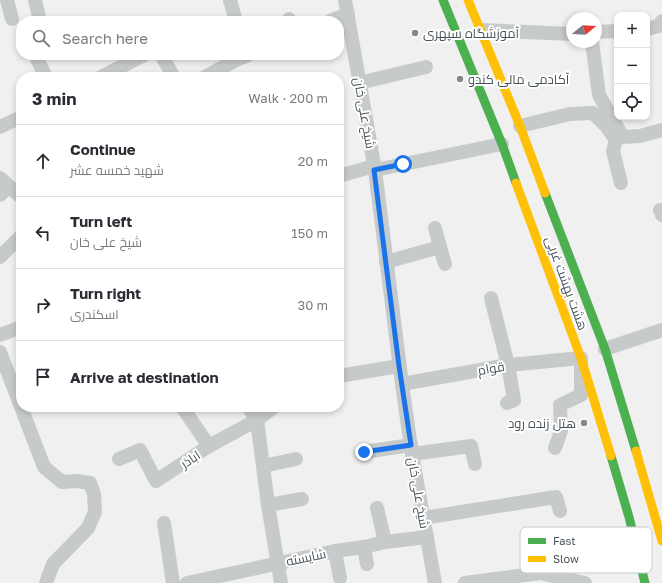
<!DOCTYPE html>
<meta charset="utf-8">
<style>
:root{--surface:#fff;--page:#f7f7f7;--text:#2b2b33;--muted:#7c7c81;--line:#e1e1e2}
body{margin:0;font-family:"Golos Text",Cairo,sans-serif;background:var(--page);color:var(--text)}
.controls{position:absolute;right:12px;top:12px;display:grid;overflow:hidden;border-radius:8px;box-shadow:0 2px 6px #0003}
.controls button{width:36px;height:36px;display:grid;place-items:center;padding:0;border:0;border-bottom:1px solid var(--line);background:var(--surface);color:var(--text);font:20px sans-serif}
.compass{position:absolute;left:566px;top:12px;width:36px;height:36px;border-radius:50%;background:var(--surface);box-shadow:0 2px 6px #0003;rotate:72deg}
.stop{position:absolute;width:12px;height:12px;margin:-9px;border:3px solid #1a73e8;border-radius:50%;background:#fff}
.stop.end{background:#1a73e8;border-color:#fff;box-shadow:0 1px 4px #0008}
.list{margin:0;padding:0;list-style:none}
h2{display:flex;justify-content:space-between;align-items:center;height:52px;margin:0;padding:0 16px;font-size:17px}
h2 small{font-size:13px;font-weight:400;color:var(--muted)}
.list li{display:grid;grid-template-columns:26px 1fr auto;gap:12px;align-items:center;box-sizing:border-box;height:72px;padding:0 16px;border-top:1px solid var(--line)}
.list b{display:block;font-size:15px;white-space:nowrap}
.list p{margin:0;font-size:13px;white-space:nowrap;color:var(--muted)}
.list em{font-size:13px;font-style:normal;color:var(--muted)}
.icon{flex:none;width:22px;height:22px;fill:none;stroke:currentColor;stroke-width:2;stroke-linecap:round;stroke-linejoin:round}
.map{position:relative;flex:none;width:662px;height:583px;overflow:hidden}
.search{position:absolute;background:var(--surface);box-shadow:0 2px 6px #0003;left:16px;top:16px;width:328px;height:44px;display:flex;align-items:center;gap:10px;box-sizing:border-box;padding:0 14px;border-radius:16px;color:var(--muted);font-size:15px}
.panel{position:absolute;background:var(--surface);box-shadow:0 2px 6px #0003;left:16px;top:72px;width:328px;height:340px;border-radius:16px}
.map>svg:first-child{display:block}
</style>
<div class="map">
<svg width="662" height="583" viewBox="0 0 662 583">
<rect width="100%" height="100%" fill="#f0f0f0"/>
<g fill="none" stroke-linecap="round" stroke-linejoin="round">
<g stroke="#c7cacb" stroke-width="14">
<path d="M7,0L12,19"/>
<path d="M35,0L39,17"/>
<path d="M230,0L236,21"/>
<path d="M345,0L375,170L402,384L412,454L435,583"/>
<path d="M289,19V21"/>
<path d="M330,21L348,14"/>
<path d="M647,29L659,26L662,21"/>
<path d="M480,30L572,34"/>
<path d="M596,32L617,31"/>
<path d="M592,42L599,95L621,134"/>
<path d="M161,55L174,77"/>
<path d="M37,59L46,77"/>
<path d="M101,77L144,55"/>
<path d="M205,77L236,60L248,55"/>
<path d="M359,83L426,67"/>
<path d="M520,126L570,114L593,113L606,126L616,140L622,137L640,136L662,130"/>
<path d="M0,127L21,117"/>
<path d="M616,140L613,151L621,183"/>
<path d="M375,170L502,144"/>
<path d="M339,176L374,166"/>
<path d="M0,178L21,197"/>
<path d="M0,195L9,186"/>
<path d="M660,210L662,215"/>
<path d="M440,247L445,264"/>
<path d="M0,257L21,236"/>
<path d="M386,262L440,247L435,228"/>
<path d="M491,298L508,365L514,400L507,403"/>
<path d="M0,335L21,327"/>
<path d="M605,349L662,330"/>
<path d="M0,352L44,467L62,482L77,481L90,483L94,494L95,512L88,528L53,564L46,583"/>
<path d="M339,376L399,366"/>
<path d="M402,384L508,365L581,358V395L560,405L561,431L555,448"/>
<path d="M182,407L209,446"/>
<path d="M248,407L257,420L268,505L281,583"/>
<path d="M364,452L411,445"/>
<path d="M412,454L471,446L475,464"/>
<path d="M119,459L140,450L156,481L209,446L257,420L274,407"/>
<path d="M263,466L296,459"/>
<path d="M268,505L302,499"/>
<path d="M377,508L385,542"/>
<path d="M423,518L556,497L560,511"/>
<path d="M164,523L173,583"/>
<path d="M364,547L367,564"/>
<path d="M335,551L340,578"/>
<path d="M187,583L335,551L364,547L385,542L427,537"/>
<path d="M465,583L540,573L585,583"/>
</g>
<g stroke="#4caf50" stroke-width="9">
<path d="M443,0L502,144L516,183"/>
<path d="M545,193L605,349L636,451"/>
<path d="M611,456L629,517L645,583"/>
</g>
<g stroke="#ffc107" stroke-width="9">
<path d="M468,0L520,126L545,193"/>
<path d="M516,183L581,358L611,456"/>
<path d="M636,451L662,541"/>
</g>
</g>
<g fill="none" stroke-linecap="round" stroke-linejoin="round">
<path stroke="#1a73e8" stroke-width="5" d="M364,452L411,445L399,366L374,170L403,164"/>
</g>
<g fill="#838a8e" stroke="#fff" stroke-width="1.5">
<circle cx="415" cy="33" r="4"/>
<circle cx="460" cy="79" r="4"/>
<circle cx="584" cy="423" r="4"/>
</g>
<g text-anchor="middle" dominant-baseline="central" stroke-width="4" stroke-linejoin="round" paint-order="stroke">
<g font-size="13" fill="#49535a" stroke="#fff" text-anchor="start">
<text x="423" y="33">آموزشگاه سپهری</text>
<text x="468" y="79">آکادمی مالی کندو</text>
<text x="576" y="423" text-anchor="end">هتل زنده رود</text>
</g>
<g font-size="13" fill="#49535a" stroke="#fff">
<text transform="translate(365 113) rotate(80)">شیخ علی خان</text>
<text transform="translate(567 283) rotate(70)">هشت بهشت غربی</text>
<text transform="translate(491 368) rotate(-10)">قوام</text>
<text transform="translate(190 459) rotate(-33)">اباذر</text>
<text transform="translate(419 493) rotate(80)">شیخ علی خان</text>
<text transform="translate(306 557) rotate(-12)">شایسته</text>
</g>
</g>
<rect x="520" y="527" width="132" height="46" rx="6" fill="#fff" stroke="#c8cbce" stroke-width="1"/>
<rect x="528" y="538" width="18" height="6" fill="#4caf50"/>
<rect x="528" y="556" width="18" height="6" fill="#ffc107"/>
<g font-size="11" fill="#49535a">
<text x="553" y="545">Fast</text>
<text x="553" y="563">Slow</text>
</g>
</svg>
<div class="controls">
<button>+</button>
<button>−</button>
<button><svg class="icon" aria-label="locate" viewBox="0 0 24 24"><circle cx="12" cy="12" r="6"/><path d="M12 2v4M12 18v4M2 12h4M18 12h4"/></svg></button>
</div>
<svg class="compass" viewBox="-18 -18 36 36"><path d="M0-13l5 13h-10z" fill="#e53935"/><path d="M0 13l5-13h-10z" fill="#7c7c81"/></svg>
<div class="stop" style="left:403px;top:164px"></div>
<div class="stop end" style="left:364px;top:452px"></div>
<div class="search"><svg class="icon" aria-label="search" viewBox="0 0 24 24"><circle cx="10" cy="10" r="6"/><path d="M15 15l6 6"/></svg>Search here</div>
<section class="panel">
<h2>3 min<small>Walk · 200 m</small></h2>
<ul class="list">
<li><svg class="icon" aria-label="ahead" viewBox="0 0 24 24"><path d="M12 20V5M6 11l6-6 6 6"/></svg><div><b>Continue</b><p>شهید خمسه عشر</p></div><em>20 m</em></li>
<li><svg class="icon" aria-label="left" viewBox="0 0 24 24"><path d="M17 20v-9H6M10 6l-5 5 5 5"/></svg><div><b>Turn left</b><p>شیخ علی خان</p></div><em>150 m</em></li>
<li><svg class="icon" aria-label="right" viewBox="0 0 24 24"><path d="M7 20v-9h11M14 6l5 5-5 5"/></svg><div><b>Turn right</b><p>اسکندری</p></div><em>30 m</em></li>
<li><svg class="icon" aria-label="arrive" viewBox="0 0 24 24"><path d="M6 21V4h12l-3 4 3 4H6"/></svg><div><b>Arrive at destination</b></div></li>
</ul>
</section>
</div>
